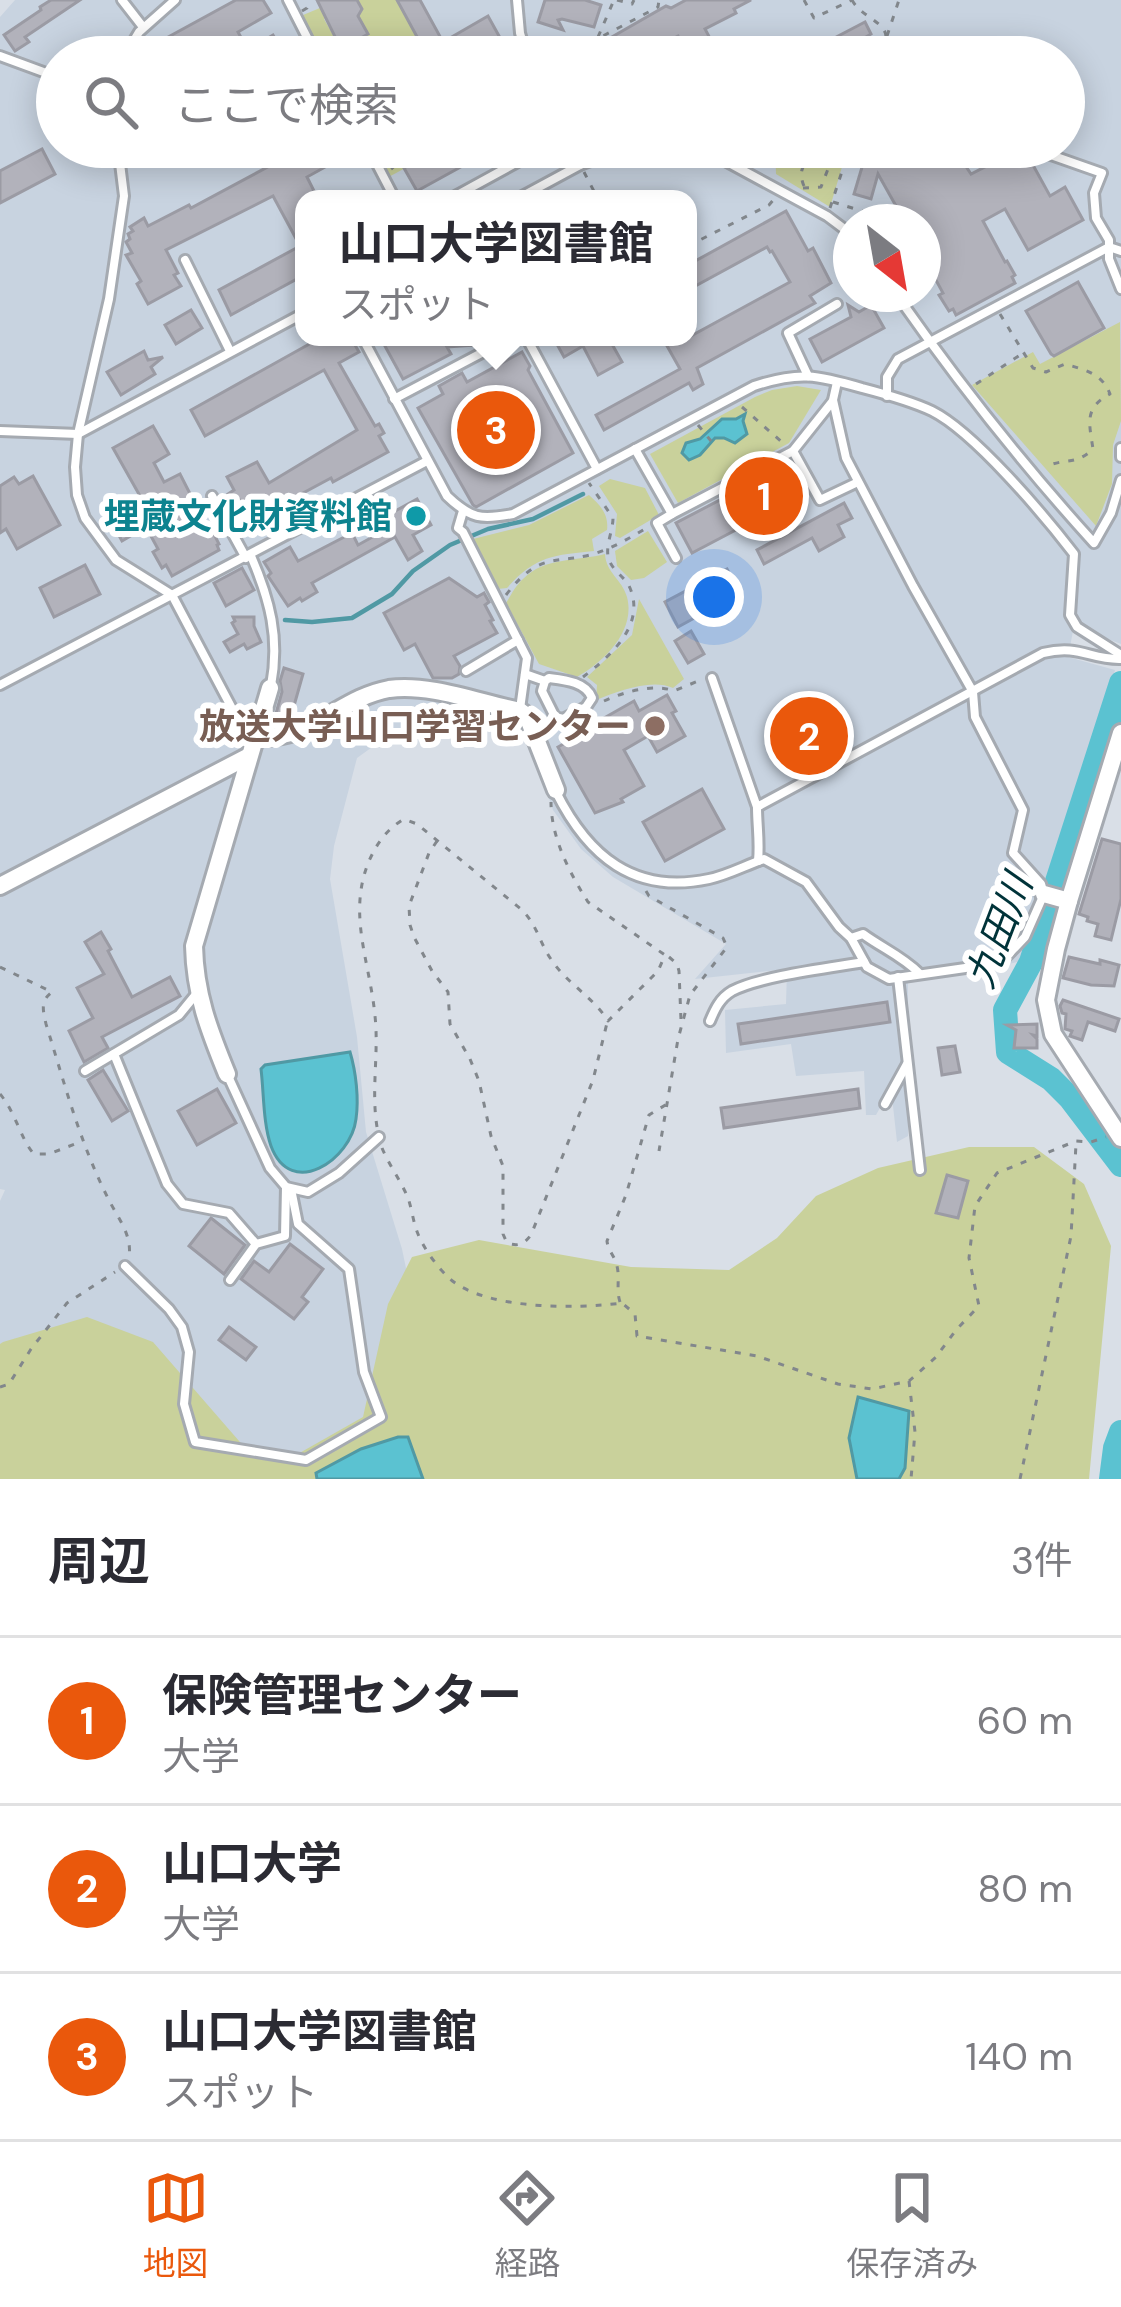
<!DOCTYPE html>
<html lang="ja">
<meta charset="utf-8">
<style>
:root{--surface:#fff;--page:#f2f2f3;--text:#2b2b33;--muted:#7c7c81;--line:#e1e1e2;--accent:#ea580c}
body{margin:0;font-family:"DM Sans","Noto Sans JP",sans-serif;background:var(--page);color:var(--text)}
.compass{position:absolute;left:833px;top:204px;width:108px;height:108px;border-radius:50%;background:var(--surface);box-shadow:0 6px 30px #0003;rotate:149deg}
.you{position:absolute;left:714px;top:597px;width:42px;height:42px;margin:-30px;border:9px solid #fff;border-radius:50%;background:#1a73e8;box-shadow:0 0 0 18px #1a73e833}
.badge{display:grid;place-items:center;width:78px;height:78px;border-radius:50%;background:var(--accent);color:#fff;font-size:39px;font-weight:700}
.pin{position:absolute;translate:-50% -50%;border:6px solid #fff;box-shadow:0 3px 12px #0006}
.popup{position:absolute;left:295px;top:190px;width:402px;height:156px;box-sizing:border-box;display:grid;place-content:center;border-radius:24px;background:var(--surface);filter:drop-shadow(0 3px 9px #0005);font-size:39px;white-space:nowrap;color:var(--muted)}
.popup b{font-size:45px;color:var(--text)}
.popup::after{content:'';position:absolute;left:50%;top:100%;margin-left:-24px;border:24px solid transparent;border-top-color:var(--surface)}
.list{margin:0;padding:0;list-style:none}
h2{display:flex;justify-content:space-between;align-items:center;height:156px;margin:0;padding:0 48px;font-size:51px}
h2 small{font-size:39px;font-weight:400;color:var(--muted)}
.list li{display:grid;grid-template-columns:78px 1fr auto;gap:36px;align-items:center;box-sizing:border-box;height:168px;padding:0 48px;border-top:3px solid var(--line)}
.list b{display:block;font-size:45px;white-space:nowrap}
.list p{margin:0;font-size:39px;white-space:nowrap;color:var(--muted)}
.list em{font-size:39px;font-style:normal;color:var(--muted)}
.icon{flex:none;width:66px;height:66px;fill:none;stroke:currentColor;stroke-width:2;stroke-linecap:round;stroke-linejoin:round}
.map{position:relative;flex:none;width:1121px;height:1479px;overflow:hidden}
.search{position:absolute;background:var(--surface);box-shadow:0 6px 30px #0003;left:36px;right:36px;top:36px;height:132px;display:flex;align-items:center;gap:30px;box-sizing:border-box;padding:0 42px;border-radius:66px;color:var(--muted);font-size:45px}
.sheet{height:660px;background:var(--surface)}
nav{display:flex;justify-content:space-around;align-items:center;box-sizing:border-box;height:168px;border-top:3px solid var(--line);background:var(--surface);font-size:33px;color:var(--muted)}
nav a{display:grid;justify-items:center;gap:6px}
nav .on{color:var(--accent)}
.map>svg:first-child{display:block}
</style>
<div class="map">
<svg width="1121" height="1479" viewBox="0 0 1121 1479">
<rect width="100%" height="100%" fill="#d9dfe7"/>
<path fill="#c8d3e0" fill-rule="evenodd" d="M15,0H1121V644L1074,626L1068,657L1115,670L1056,869L1021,961L982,971L908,983V1136L897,1142L891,1088L876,1115H866L864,1071L796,1076L791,1044L726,1053L725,1010L786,1004L787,969L695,979L726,944L613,877L581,849L553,810L533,751L522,732L502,723L414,729L382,740L357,758L334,846L330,879L357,1037L366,1132L402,1249L450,1479H0V1201L5,1190L0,1189V17ZM57,57H1064V147H57ZM304,199H688V337H304ZM851,222H923V294H851Z"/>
<g fill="#c9d19b">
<path d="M355,0H397L427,56L317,57L296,18L327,5L332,14L324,19L341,49L368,34L358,16L361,9Z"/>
<path d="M368,147H444L385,179Z"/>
<path d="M775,147H848L830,207L776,174Z"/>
<path d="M1120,322L1121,421L1113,445L1112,484L1096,526L972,385L1033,352L1040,364Z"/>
<path d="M797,386L821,390L789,443L678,503L650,454L755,397L772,390Z"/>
<path d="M610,479L645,488L659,515L620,538L615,536L617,514L599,486Z"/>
<path d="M589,495C600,505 609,514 607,530L592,539L594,551C554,555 535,556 507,588L498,589L473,539L529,525Z"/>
<path d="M648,531L667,562L644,578L631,580L617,566L615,551Z"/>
<path d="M605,554C606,573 622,579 627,597C636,631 604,662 577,677L539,664L506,603C511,595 516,585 523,579C544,557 579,561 605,554Z"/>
<path d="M639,599L684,679L673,688C652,678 618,691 596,700L597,685L587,677L632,635Z"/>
<path d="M969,1147H1034L1084,1184L1111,1246L1089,1479H0V1344L3,1342L87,1317L153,1342L246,1449L289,1459L363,1417L388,1304L412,1257L479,1240L631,1267L729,1270L777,1238L816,1196L878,1168Z"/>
</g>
<g fill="#5bc2d1" stroke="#5099a4" stroke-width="3">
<path d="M745,414L743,421L747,434L735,443L724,438H715L700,455L689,460L682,453L686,443L700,439L722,419H736Z"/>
<path d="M350,1052C356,1072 359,1099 356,1119C351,1160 291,1200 271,1146C263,1123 264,1094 261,1069L265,1065Z"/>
<path d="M858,1397L909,1411L905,1468L899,1479H857L849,1438Z"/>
<path d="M398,1437H408L423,1479H317L316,1473L361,1449Z"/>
</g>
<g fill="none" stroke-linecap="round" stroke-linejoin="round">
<path stroke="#5099a4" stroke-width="4.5" d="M285,620L312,622L352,618L392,594L413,571L450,545L488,529L533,519L583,494"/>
<g stroke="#5bc2d1" stroke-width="24">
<path d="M1121,683L1031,962L1005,1010L1008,1052L1051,1079L1070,1098L1121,1165"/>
<path d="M1111,1479L1115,1448L1121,1432"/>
</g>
</g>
<g fill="#b2b2bb" stroke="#9b9ba4" stroke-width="3">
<path d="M51,0H80L25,37L29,42L15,51L4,35L41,10L40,7Z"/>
<path d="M236,0H263L271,13L238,32L248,50L273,35L286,57H232L221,39L191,57H153L148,48Z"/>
<path d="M317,0H357L362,9L358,16L368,34L341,49Z"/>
<path d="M397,0H420L443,42L488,16L504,45L482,57H428Z"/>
<path d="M545,0H585L601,5L594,27L562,19L558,20L563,30L538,22Z"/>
<path d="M686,0H751L734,9L736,13L705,29L720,57H689L678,36L658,47L660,50L647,57H549L571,45L577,57L666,6L671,8Z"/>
<path d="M865,22L871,34L866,37L874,51L863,57H798Z"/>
<path d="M305,147H340L345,156L307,177L318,199H304V275L231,315L219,290L300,246L273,196L166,250L178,273L174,275L181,286L148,304L137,284L141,281L126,255L132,253L126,242L130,239L128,234L133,231L130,227L144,218L148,226L189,205L191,208Z"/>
<path d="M444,147H497L417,191L404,168Z"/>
<path d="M868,147H953L971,174L1020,149L1028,156L1050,196L1065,187L1083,220L1028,250L1005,209L983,221L1005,262L1007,261L1015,275L1012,277L1015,283L956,315L953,309L949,311L939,295L943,293L923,256V222H905L878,174L871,199L854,194Z"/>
<path d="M42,149L55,174L0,203V171Z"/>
<path d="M786,211L808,251L813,248L831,283L810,296L815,303L697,368L703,384L693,390L689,383L604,430L596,415L680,369L662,337H689L790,282L772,251L770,252L767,247L688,290V265Z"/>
<path d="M1078,282L1104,328L1054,356L1051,354L1026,311Z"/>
<path d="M848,305L859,312L871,305L884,328L822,362L810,339L851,317Z"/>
<path d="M191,310L202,328L176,344L165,325Z"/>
<path d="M322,337H348L350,342L352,340L359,352L339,363L375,426L379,424L384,433L379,436L388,452L333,482L331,478L251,521L239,499L232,503L228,494L234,490L227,477L257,462L269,483L357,430L324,370L205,436L191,410Z"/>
<path d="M380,337H474V345L447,347L451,354L403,379Z"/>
<path d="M553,337H608L622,362L598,375L583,346L564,357Z"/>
<path d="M144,351L148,360L163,357L151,367L155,374L121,395L107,372Z"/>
<path d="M522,352L530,366L528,370L573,453L476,507L473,505L418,408L443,394L439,386L462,373L467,382Z"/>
<path d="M153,426L169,454L154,463L164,482L180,474L210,533L213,532L219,544L217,545L219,550L172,576L166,565L162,568L153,552L158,549L146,527L122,541L107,514L140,496L113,448Z"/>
<path d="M773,472L789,502L692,553L676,523Z"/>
<path d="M33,476L60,525L17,549L6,529L0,533V486L14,477L19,484Z"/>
<path d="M417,499L431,525L413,535L422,551L408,560L395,537L312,583L317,592L302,601L300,598L288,606L268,576L271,573L264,562L290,547L298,561L352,533L358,545L378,534L376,530L381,528L371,510L382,504L388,515Z"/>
<path d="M844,503L852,518L838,525L844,537L819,551L812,538L764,564L757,550Z"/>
<path d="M85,565L100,594L54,617L40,588Z"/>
<path d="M242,568L254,590L226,606L214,583Z"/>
<path d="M727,569L740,593L678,627L665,602Z"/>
<path d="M449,578L477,597L484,593L489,602L485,605L493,620L490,621L497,633L454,656L460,666L459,674L452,678H433L415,644L404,650L384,613Z"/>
<path d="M233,617H254V626L261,642L247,649L244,644L230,652L224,642L238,634L232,623L235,621Z"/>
<path d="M691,631L704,654L688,663L675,641Z"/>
<path d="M284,668L303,674L290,720H287L275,717L282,692L280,681Z"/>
<path d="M667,695L676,711L672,713L685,736L657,752L648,736L624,750L644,786L621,799L623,802L595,813L558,747L581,734L575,722L592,713L597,722L634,701L639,711Z"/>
<path d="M702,789L724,829L665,861L643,822Z"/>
<path d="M1102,839L1121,844V899L1111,940L1095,936L1098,924L1087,921L1088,917L1079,914Z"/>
<path d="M101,932L111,949L108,951L132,997L170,977L180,996L102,1037L108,1048L84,1062L69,1031L93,1018L77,988L104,974L85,942Z"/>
<path d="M1069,957L1100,964V960L1119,965L1114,986L1091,985L1063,978Z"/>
<path d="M1063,1000L1119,1019L1115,1031L1088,1022L1082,1040L1070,1036L1072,1031L1065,1029L1066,1014L1062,1013L1060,1006Z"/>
<path d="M887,1002L890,1022L741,1044L738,1024Z"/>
<path d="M1037,1024V1036L1033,1035L1037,1039V1048H1014L1016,1030L1007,1025Z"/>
<path d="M955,1046L960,1072L942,1075L938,1048Z"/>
<path d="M103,1070L128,1111L112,1121L88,1080Z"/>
<path d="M217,1089L236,1123L197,1145L178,1111Z"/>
<path d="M858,1089L860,1108L724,1128L721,1108Z"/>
<path d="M947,1175L968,1181L958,1218L936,1213Z"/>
<path d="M211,1218L245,1245L224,1274L189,1246Z"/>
<path d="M290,1244L323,1269L302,1297L308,1302L294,1319L241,1279L254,1261L269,1272Z"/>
<path d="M229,1327L256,1347L246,1360L219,1340Z"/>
</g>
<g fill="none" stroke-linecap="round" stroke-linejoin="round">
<defs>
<g id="lane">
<path d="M122,0L143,27"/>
<path d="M288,0L317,57"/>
<path d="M517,0L520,33L527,57"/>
<path d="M0,56L57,77"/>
<path d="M124,57L139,32L175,0"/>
<path d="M118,147L124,196L109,299L78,434L75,467L77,495L85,518L116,560L172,595L245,733L256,737"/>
<path d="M368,147L395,199"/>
<path d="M571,147L580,165"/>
<path d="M1028,147L1102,173L1094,193L1096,218L1109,240V259L1121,289"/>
<path d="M450,199L545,147"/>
<path d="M517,199L580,165L621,150L663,147L705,150L827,216L851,234"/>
<path d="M185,260L230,351"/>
<path d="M896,294C957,381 1023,465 1094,543L1111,513L1121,480"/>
<path d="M362,337L447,496C471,519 481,520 513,514L754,386C799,371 817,375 862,388C885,394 911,401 932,411C974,432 1044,515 1074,554L1070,615L1077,627L1121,655"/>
<path d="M526,337L597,469"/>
<path d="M808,376L788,333L837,304"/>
<path d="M887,396V377L898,359L1109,247L1121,251"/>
<path d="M394,399L512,337"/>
<path d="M832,402L793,451L820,500L858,482"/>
<path d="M0,431L78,434L304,313"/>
<path d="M1121,448V457"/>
<path d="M635,449L672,514L793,451"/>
<path d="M212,496L246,558"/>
<path d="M463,511L458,528L463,532L527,658L520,709"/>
<path d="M672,514L657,523L676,558"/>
<path d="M251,556C270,600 280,638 271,686"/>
<path d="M466,671L518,640"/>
<path d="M525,674L545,681L549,678C565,680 586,682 592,698L586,707L563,719L555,717L542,691L545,681"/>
<path d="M712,678L757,807L1043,653C1080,644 1090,660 1121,659"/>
<path d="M0,685L427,461"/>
<path d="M556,792C588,856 634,895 709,879C728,875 746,865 764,859L806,882L839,927L851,938L867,967L889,979L1000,963L1025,937L1044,894L1041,884L1013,853L1023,810L975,717L973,692L913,586L846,458L833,400L837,382"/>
<path d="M757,807C757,825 760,843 758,861"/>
<path d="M851,938L863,934C882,948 902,956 919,973"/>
<path d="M898,977L920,1170"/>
<path d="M710,1021C715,1009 720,998 732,991C761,976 829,968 864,962"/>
<path d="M114,1054L167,1184L183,1204L229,1213L256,1244"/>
<path d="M85,1071L179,1015L197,993"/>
<path d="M885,1104L907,1064"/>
<path d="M125,1266L169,1309L182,1327L189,1352L184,1404L195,1442L306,1460L381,1417L364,1372L349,1269L298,1224L292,1194L270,1168L227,1074"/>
<path d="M230,1280L256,1244L285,1236L286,1187L308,1192L339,1173L379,1137"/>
</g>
<g id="street">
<path d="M1121,733L1069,901L1056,949L1046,1000L1053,1034L1121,1138"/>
<path d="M257,737C312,740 340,698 389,689C429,683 480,703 520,711L527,716L556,790"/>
<path d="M0,886L249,756"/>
<path d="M1044,894L1069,901"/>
<path d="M227,1074C209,1030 195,994 194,946L270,688"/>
</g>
</defs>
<use href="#lane" stroke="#a5aab1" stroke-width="14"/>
<use href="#street" stroke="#a5aab1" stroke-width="22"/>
<g stroke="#82878c" stroke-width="3" stroke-dasharray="6 9" stroke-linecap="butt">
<path d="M617,0L632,4L634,0"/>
<path d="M804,0L814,18L852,0"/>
<path d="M852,0C861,17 886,22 886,37C886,44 881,50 879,57"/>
<path d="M302,11L307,8L310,0"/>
<path d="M887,36L899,0"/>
<path d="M598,37L614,0"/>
<path d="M535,53L559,40L584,46L658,7L659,0"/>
<path d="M343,57L371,44L384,41L400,52L422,45"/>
<path d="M758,165L770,147"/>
<path d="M391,169L417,147"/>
<path d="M584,172L598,199"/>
<path d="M804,186C798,172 802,160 818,159"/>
<path d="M803,188L821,187L828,169L824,161L837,157L845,160"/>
<path d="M833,202L868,213"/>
<path d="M830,208L850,147"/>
<path d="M858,222L867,215"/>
<path d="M688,246L769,205L775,198"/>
<path d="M1000,314L1033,368L1046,372L1065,364C1085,370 1102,373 1110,394C1084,408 1089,422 1093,449C1075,466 1067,457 1045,467"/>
<path d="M976,384L1023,353"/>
<path d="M742,407L784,444"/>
<path d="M698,425L711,441"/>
<path d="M506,595C544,545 560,569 607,549C622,543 636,534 650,526"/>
<path d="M583,677C609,657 646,626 630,588C625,576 611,571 608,556C606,544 613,530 613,518L589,483"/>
<path d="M604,701C624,692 654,683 674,691L703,679"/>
<path d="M437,841L429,853L409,906L410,925L414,937L432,971L448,992L450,1024L470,1059L479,1081L491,1136L503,1166V1234L507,1243C519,1247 524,1244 531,1235L593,1080L607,1023"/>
<path d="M646,891L649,896L723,938L727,947L690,995L678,1039L659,1151"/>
<path d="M669,957L677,964L679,971L681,1020"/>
<path d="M0,967L52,992C40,1001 43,1010 46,1024C65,1085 81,1147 111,1204C121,1222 132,1237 129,1257"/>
<path d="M0,1094C16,1113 21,1140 34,1154H49L80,1142"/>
<path d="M377,1127C371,1090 379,1053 375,1016C370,962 347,914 369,861C377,843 387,829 404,819L417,824L522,910C538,926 540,945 553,962C568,984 594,998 608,1021L658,971L665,955L588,902C569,872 551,837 551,802"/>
<path d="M382,1148C389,1165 401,1181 408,1198C412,1209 413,1222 418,1234C424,1249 438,1268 450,1279C486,1310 576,1309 622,1303L635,1314L637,1336L757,1356L838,1384L872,1389L909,1381L936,1357L956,1330L979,1306L969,1258L975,1206L997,1173L1076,1141L1091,1142L1106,1137"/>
<path d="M620,1302C616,1290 620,1278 617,1266C615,1256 608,1251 607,1241L626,1195L649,1115L667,1104"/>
<path d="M909,1381L915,1432L911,1479"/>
<path d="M0,1387L9,1384L31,1349L67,1303L115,1272"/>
<path d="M1020,1479L1071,1236L1076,1144"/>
</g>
<use href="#lane" stroke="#fff" stroke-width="8"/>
<use href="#street" stroke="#fff" stroke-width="16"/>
</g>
<circle fill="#0f9aa8" stroke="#fff" stroke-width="4.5" cx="416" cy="516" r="12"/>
<circle fill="#8d6e63" stroke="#fff" stroke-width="4.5" cx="655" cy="726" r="12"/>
<g text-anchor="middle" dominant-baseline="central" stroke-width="12" stroke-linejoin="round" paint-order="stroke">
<g font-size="36" font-weight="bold" fill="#0d838f" stroke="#fff" text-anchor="end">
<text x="392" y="516">埋蔵文化財資料館</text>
</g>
<g font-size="36" font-weight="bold" fill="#785e54" stroke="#fff" text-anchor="end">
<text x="631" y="726">放送大学山口学習センター</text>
</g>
<g font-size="39" font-style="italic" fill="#003339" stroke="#fff">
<text transform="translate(999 931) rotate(-69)">九田川</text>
</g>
</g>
</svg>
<svg class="compass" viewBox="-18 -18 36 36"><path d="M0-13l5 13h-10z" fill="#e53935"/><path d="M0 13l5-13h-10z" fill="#7c7c81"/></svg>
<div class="you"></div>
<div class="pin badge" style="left:764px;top:496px">1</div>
<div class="pin badge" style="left:809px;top:736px">2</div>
<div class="pin badge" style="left:496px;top:430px">3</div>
<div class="popup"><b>山口大学図書館</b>スポット</div>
<div class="search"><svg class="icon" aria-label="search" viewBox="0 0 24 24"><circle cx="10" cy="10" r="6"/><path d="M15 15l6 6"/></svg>ここで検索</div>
</div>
<section class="sheet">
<h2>周辺<small>3件</small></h2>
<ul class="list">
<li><span class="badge">1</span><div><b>保険管理センター</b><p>大学</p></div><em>60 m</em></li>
<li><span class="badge">2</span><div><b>山口大学</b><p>大学</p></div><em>80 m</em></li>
<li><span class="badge">3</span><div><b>山口大学図書館</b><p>スポット</p></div><em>140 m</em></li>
</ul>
</section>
<nav>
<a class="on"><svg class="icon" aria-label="map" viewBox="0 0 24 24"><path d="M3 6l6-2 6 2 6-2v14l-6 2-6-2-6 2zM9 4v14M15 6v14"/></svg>地図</a>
<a><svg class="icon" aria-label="directions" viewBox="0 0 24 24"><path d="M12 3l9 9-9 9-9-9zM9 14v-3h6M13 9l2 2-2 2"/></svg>経路</a>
<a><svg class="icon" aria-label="saved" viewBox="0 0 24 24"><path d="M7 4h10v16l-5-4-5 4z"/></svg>保存済み</a>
</nav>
